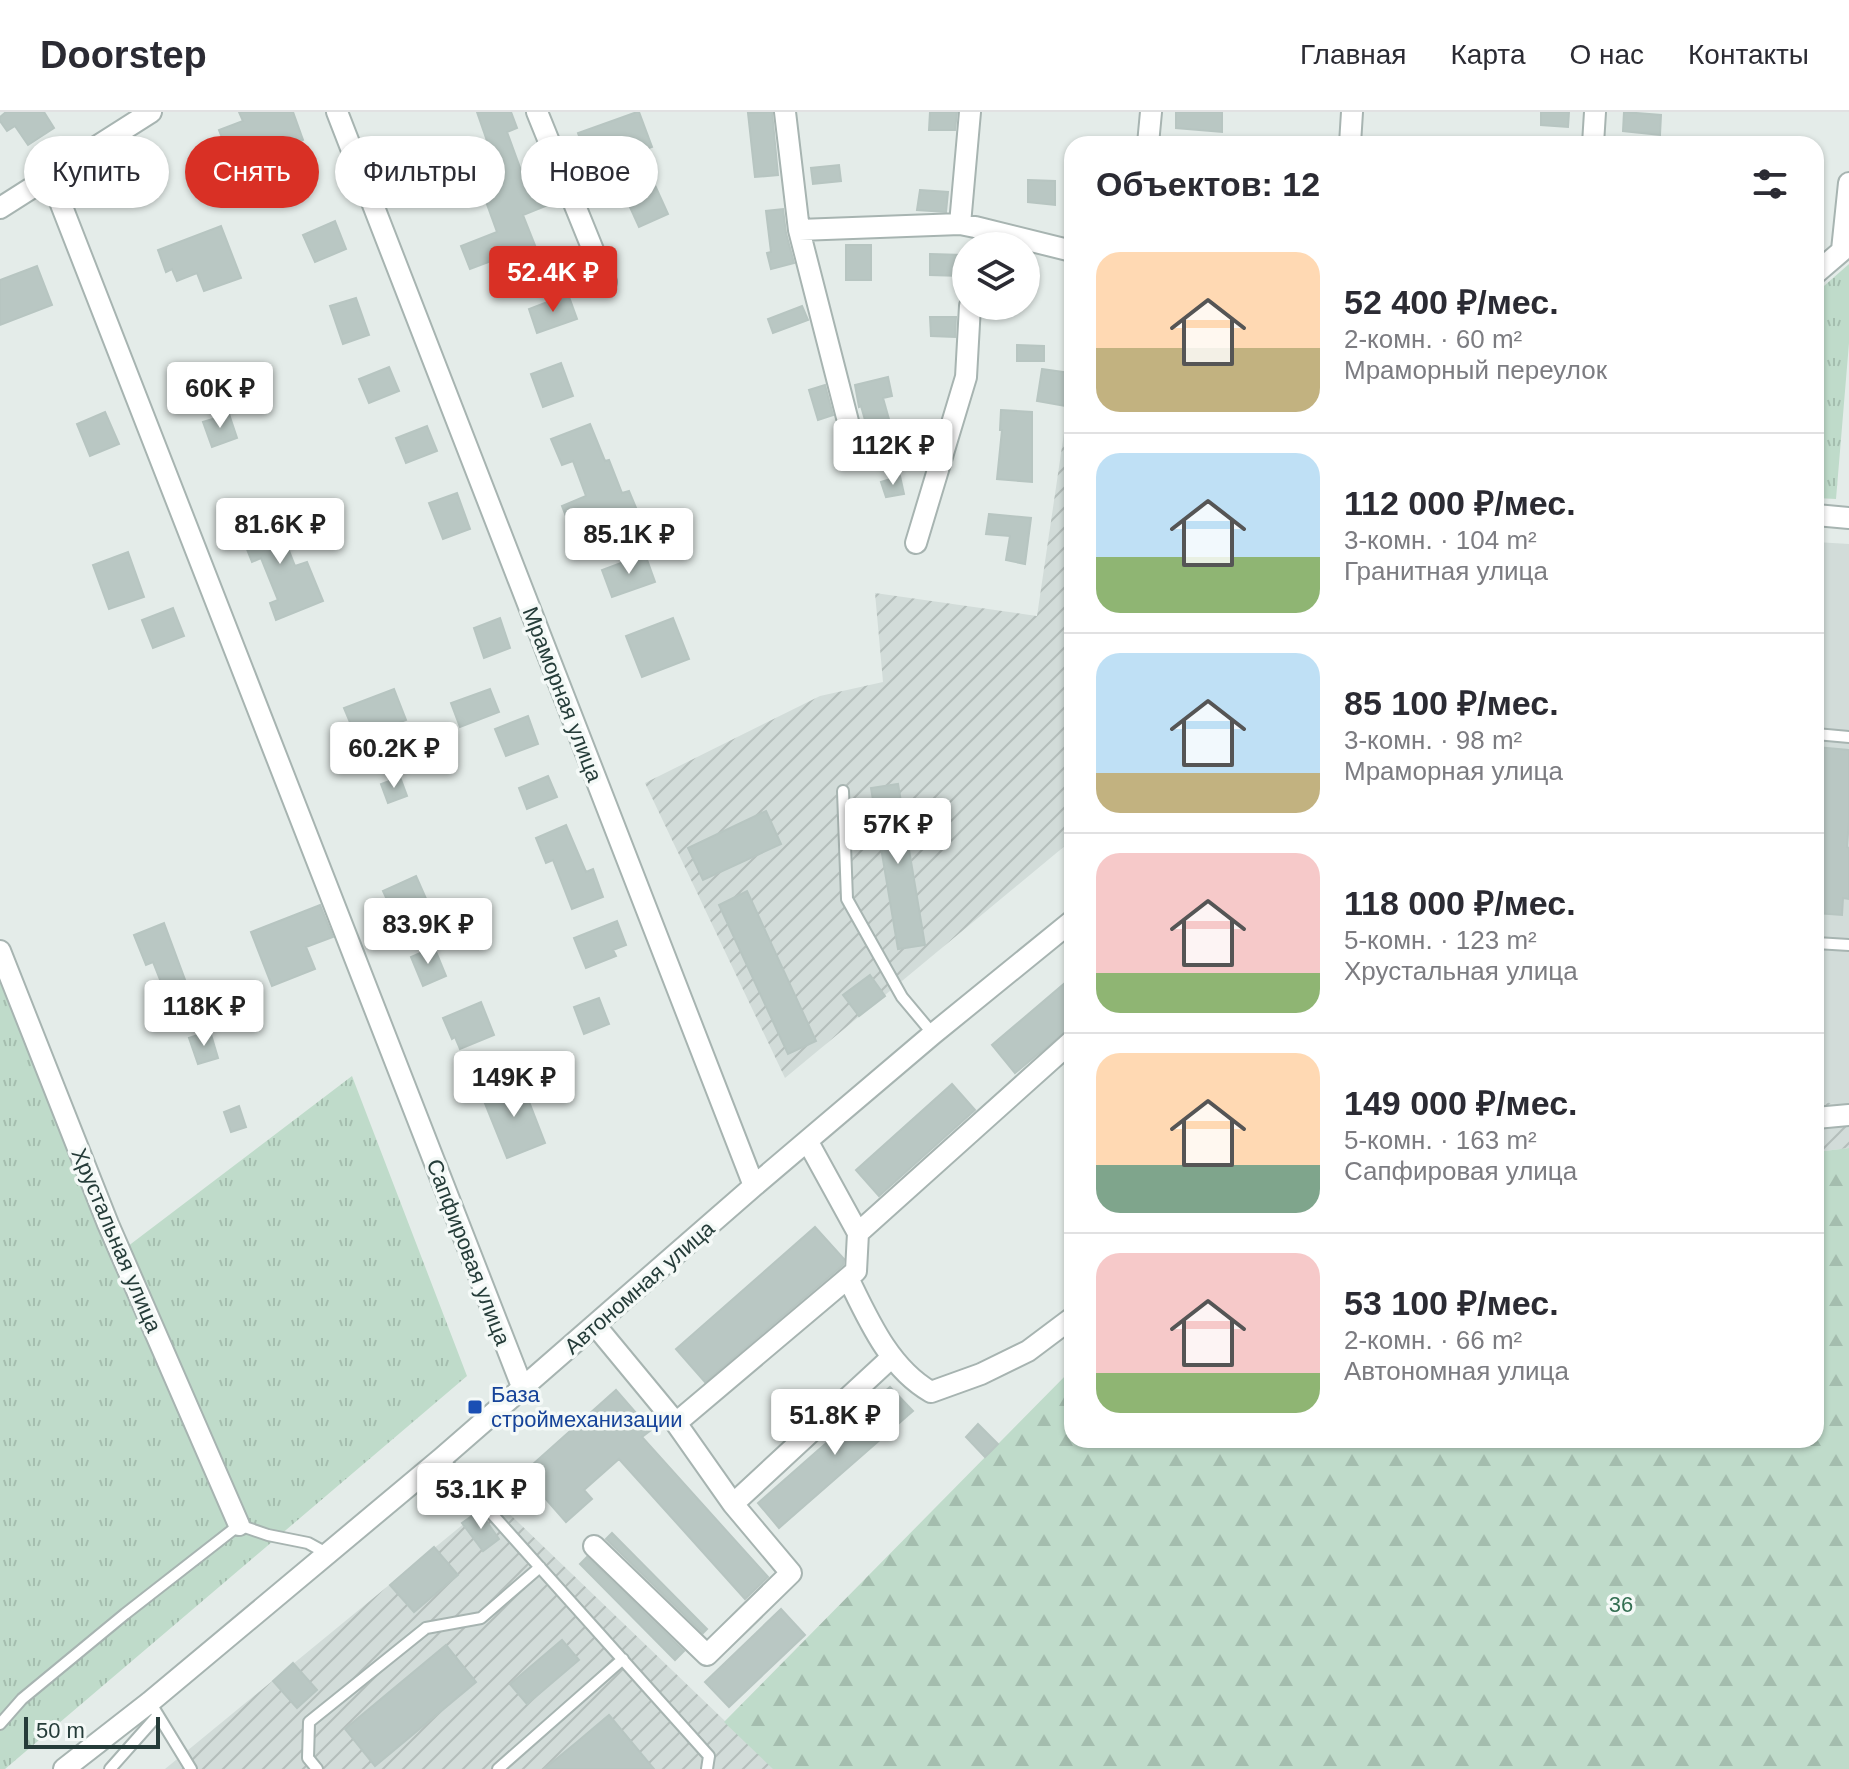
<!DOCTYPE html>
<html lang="ru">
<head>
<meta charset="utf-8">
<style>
	:root { --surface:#fff; --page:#f2f2f3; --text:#2b2b33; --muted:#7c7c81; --line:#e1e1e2; --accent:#d93025 }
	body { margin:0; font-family:Arial,sans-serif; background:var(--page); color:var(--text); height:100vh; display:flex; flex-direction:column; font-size:30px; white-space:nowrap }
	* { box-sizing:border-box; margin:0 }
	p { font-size:26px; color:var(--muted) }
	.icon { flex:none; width:44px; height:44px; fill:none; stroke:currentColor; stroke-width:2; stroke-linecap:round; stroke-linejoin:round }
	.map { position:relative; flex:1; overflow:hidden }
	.side { position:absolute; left:1064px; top:24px; width:760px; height:1312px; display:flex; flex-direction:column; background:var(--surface); border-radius:24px; box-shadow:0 2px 6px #0004 }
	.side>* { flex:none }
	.banner { position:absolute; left:24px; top:24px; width:760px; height:72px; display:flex; gap:16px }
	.tools { position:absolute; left:952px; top:120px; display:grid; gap:16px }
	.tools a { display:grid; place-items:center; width:88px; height:88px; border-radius:50%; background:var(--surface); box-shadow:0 2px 6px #0004; font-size:40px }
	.scale { position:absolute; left:24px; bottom:20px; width:136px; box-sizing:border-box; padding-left:8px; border:4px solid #253c39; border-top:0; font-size:22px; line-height:28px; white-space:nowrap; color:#253c39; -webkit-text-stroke:6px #f4f9f7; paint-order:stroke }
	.price { position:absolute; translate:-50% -68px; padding:0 18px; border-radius:8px; background:#fff; color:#222; font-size:26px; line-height:52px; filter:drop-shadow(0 2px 4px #0008) }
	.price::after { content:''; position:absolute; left:50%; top:48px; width:24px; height:18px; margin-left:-12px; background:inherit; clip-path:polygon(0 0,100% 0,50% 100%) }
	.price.current { background:var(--accent); color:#fff }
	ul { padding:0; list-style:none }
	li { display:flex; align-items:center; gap:24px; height:200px; padding:0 32px }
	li+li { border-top:2px solid var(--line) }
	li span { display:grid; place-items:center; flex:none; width:224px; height:160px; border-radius:24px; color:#555 }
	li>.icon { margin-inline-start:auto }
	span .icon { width:96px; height:96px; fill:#fffc; stroke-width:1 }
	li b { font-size:34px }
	h2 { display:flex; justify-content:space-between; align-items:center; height:96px; padding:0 32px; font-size:34px }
	.chip { padding:0 28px; border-radius:36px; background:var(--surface); box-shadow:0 2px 6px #0004; font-size:28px; line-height:72px }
	.chip.current { background:var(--accent); color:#fff }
	header { display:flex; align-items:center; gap:48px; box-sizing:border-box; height:112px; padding:0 40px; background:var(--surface); border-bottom:2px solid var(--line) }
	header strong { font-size:38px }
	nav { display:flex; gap:44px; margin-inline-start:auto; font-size:28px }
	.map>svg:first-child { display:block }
	.built { fill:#d2dcd9 }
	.industrial { fill:url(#industrial-furrows) }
	.grass { fill:url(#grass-tufts) }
	.forest { fill:url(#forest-firs) }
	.building { fill:#b9c7c3; stroke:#b7c5c1; stroke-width:2 }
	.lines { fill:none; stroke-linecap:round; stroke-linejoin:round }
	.lane-casing { stroke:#a7b4b1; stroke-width:14 }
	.street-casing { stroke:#a7b4b1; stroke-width:24 }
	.lane { stroke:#fff; stroke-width:10 }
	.street { stroke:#fff; stroke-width:20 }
	.transit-dot { fill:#1a4fb4; stroke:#f4f9f7; stroke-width:3 }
	.labels { text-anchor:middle; stroke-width:7; stroke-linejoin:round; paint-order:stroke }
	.street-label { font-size:22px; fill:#253c39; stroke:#f4f9f7 }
	.transit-label { font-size:22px; fill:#164399; stroke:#f4f9f7; text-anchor:start }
	.park-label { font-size:22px; fill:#336f52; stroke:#f4f9f7 }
</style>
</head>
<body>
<header>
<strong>Doorstep</strong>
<nav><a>Главная</a><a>Карта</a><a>О нас</a><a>Контакты</a></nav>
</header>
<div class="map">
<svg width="1849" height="1657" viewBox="0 0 1849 1657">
	<defs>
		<pattern id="industrial-furrows" width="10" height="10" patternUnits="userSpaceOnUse" patternTransform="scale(2)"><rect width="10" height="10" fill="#d2dcd9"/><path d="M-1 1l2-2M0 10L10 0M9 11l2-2" fill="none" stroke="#b4bebb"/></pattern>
		<pattern id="grass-tufts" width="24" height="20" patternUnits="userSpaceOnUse" patternTransform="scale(2)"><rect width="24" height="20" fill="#bfdbca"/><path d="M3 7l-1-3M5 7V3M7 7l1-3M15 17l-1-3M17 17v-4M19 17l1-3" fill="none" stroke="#a4bdae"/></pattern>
		<pattern id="forest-firs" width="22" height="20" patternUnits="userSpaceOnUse" patternTransform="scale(2)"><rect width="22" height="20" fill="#bfdbca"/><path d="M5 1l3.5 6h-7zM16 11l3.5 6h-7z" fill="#a4bdae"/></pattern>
	</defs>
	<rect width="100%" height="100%" fill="#e4ece9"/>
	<path class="built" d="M1816,430l33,2v563l-33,-7z"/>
	<path class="industrial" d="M1072,267v461l-287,238 -140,-295 175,-87 63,-14 -8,-89 162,23z
		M1816,988l33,7v41l-33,4z
		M494,1387l281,270h-610z"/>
	<path class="grass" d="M1849,152v79l-13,156 -20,-1v-205z
		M0,869l111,278 241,-183 115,300 -462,393h-5z"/>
	<path class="forest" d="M1849,1036v621h-1076l-49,-47 348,-353v71h744v-288z"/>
	<path class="building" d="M6,0h38l10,16 -26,17 -13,-19 -8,5 -7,-10v-4z
		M239,0h54l10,28 -26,10 6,14 -3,9 -10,5 -7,-4 -23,9 -21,-53 24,-9z
		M477,0h34l6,16 -10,4 23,63 22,-8 6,14 -35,14 17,43 -44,17 -5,-14 -21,8 -9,-23 36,-14 -22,-61 20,-7z
		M637,0h2l13,35 -61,22 -13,-36z
		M772,0l6,63 -23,2 -7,-64z
		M930,0h27l-2,18h-26z
		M1176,0h46v20l-46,-4z
		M1541,0h28l-1,15 -27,-2z
		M1624,0l37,3 -1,20 -37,-4z
		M839,53l2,16 -28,3 -2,-16z
		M1028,68l27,1v24l-27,-3z
		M653,69l15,33 -29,13 -15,-33z
		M920,78l28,2 -2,20 -29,-2z
		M783,97l3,24 8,30 -23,6 -4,-16 4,-1 -5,-41z
		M335,109l11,28 -31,13 -12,-27z
		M221,114l20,52 -37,13 -7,-18 -20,8 -5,-12 -6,3 -8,-22z
		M846,133h25v35h-25z
		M930,142l33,1 -1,21 -32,-1z
		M37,154l15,39 -52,20v-45z
		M568,182l9,25 -40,14 -8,-24z
		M356,186l13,37 -26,9 -13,-38z
		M802,194l6,14 -35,13 -5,-14z
		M930,205h26l-1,20 -24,-1z
		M1017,233l27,1v15h-27z
		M561,251l12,33 -30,11 -12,-33z
		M389,255l10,24 -30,12 -10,-24z
		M1042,257l29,4 -5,33 -29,-5z
		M888,265l4,19 -9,2 11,39 -23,4 -10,-35 -2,1 -4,-22z
		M825,273l8,30 -15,5 -9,-30z
		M1001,298l31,2v70l-35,-3 5,-49h-2z
		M105,300l14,32 -29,12 -13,-32z
		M229,302l8,24 -25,9 -9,-25z
		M590,312l15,37 4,-1 13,33 7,-2 10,24 -36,14 -3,-8 -28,11 -10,-26 24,-10 -13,-35 -11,4 -11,-26z
		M427,314l10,25 -31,12 -10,-25z
		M900,364l4,18 -18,3 -5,-15z
		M457,381l13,36 -27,10 -14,-36z
		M273,398l22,56 12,-4 16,39 -47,19 -6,-17 8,-3 -17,-42 -9,4 -15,-38z
		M989,402l42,4 -6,46 -19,-4 4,-24 -24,-2z
		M128,440l16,45 -35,12 -16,-44z
		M645,442l10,28 -43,15 -10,-27z
		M173,496l11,28 -31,12 -11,-28z
		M500,506l10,30 -26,10 -10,-30z
		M673,506l16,41 -47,18 -16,-41z
		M394,577l12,31 -49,19 -13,-31z
		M490,577l9,23 -39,15 -9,-24z
		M528,604l10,28 -32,12 -11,-27z
		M1816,635l33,3v71l-2,26 2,1v51l-6,-1 -1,17 -26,-2z
		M548,664l9,21 -30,12 -8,-21z
		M400,665l7,19 -19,7 -7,-19z
		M898,672l27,161 -27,4 -27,-161z
		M766,699l15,33 -78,36 -15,-32z
		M566,713l20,47 7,-3 10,28 -31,12 -19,-49 -7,3 -10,-25z
		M416,764l15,34 -25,11 -4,-9 -8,3 -11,-24z
		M747,779l69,150 -28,13 -69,-149z
		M320,793l13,32 -27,10 9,22 -43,17 -21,-54z
		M617,809l9,24 -13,5 3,6 -30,12 -12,-30z
		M164,811l27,73 -21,9 -17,-43 -7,3 -12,-30z
		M434,835l12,29 -23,10 -12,-29z
		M870,863l15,21 -26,20 -16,-21z
		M1072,865v49l-57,47 -23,-28z
		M599,886l10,26 -25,10 -10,-27z
		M481,890l13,33 -34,14 -5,-12 -3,2 -9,-21z
		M210,919l8,27 -20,6 -9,-26z
		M521,969l24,62 -38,15 -25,-62z
		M952,972l23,26 -96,86 -23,-26z
		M239,994l7,21 -15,5 -7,-20z
		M815,1115l29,32 -1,6 -138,117 -29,-33z
		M890,1275l23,24 -134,117 -21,-25z
		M616,1278l35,40 -9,7 126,140 -23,22 -126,-140 -35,31 8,9 -26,23 -43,-49z
		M978,1312l20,20 -13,13 -19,-20z
		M479,1399l20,28 -16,12 -21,-28z
		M612,1421l95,96 -4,4 -97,-94z
		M434,1435l24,28 -44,37 -24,-27z
		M587,1445l97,94 -9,9 -95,-96z
		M781,1497l24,26 -76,72 -24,-25z
		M562,1528l17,20 -52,44 -17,-20z
		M446,1533l30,37 -101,84 -30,-37z
		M293,1551l24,27 -20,18 -24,-27z
		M609,1603l45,54h-110l33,-27z"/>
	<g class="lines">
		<defs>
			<path id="lane" d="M1816,622l33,3
				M843,679l4,108 55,98 31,37
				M1816,831l33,2
				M442,1346l267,298 -2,13
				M150,1590l41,67
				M0,1612l22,-25 103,-85 114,-89 29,10 40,8 20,11
				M110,1657l48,-54
				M317,1657l-9,-11 1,-36 117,-94 55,-10 59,-51
				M498,1657l125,-110"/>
			<path id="street" d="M337,0l417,1074
				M537,0l69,170
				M785,0l14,118 53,207
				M1148,32l3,-32
				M1350,32l2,-32
				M1593,32l2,-32
				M50,64l473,1213
				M0,96l151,-96
				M960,112l10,-112
				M799,118l161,-6 15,3 97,24
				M1842,138l7,-67
				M1816,161l33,-28
				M1816,403l33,3
				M916,431l50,-166 4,-71
				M0,839l108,273 131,301
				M1816,1006l33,-3
				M858,1121l214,-192
				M848,1166c20,41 41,90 83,114l50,-18 47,-23 44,-33
				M595,1213l81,98 180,-152 2,-38 -50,-91
				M676,1311l57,81 159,-147
				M594,1434l113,109 84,-82 -58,-69
				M64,1657l86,-67 292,-244 312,-272 179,-152 139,-113"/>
		</defs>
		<use href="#lane" class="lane-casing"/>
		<use href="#street" class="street-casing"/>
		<use href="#lane" class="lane"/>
		<use href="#street" class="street"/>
	</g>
	<rect class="transit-dot" x="467" y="1287" width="16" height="16" rx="4"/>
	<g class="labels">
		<g class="street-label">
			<text transform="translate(563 582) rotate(69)" y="8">Мраморная улица</text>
			<text transform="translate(117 1128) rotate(67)" y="8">Хрустальная улица</text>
			<text transform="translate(469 1140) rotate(69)" y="8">Сапфировая улица</text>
			<text transform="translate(639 1175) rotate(-41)" y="8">Автономная улица</text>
		</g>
		<g class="transit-label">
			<text x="491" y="1290">База<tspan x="491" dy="25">строймеханизации</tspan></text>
		</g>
		<g class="park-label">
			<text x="1621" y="1500">36</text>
		</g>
	</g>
</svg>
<div class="tools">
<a><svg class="icon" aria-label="layers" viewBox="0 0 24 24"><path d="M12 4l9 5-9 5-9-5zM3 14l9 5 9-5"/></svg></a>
</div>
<div class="scale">50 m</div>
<b class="price current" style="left:553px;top:202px">52.4K ₽</b>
<b class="price" style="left:220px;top:318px">60K ₽</b>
<b class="price" style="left:893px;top:375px">112K ₽</b>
<b class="price" style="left:280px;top:454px">81.6K ₽</b>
<b class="price" style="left:629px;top:464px">85.1K ₽</b>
<b class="price" style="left:394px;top:678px">60.2K ₽</b>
<b class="price" style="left:898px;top:754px">57K ₽</b>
<b class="price" style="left:428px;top:854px">83.9K ₽</b>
<b class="price" style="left:204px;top:936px">118K ₽</b>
<b class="price" style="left:514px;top:1007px">149K ₽</b>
<b class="price" style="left:835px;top:1345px">51.8K ₽</b>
<b class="price" style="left:481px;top:1419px">53.1K ₽</b>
<div class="banner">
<a class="chip">Купить</a>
<a class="chip current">Снять</a>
<a class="chip">Фильтры</a>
<a class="chip">Новое</a>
</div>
<section class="side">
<h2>Объектов: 12<svg class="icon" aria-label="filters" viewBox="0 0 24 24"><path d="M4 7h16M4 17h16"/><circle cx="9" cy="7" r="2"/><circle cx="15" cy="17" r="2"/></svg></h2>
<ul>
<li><span style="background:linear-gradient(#ffd9b3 60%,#c2b280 0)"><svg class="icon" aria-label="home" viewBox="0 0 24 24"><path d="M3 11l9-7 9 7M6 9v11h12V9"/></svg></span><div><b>52 400 ₽/мес.</b><p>2-комн. · 60 m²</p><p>Мраморный переулок</p></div></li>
<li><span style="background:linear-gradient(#bfe0f5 65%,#8fb573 0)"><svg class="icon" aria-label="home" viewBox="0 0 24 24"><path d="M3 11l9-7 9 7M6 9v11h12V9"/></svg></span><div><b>112 000 ₽/мес.</b><p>3-комн. · 104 m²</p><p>Гранитная улица</p></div></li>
<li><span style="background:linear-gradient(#bfe0f5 75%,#c2b280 0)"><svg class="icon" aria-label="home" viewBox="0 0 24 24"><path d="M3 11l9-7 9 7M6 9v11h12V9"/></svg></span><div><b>85 100 ₽/мес.</b><p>3-комн. · 98 m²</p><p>Мраморная улица</p></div></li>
<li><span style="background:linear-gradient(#f6c9c9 75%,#8fb573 0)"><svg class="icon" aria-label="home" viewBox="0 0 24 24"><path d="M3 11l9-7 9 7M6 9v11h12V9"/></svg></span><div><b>118 000 ₽/мес.</b><p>5-комн. · 123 m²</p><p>Хрустальная улица</p></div></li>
<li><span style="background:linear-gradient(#ffd9b3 70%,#7fa58c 0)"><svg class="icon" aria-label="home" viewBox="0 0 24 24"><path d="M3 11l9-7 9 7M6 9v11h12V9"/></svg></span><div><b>149 000 ₽/мес.</b><p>5-комн. · 163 m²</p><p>Сапфировая улица</p></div></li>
<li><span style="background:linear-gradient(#f6c9c9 75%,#8fb573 0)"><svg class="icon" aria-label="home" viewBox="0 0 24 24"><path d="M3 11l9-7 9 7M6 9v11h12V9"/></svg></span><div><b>53 100 ₽/мес.</b><p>2-комн. · 66 m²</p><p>Автономная улица</p></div></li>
</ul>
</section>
</div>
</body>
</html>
